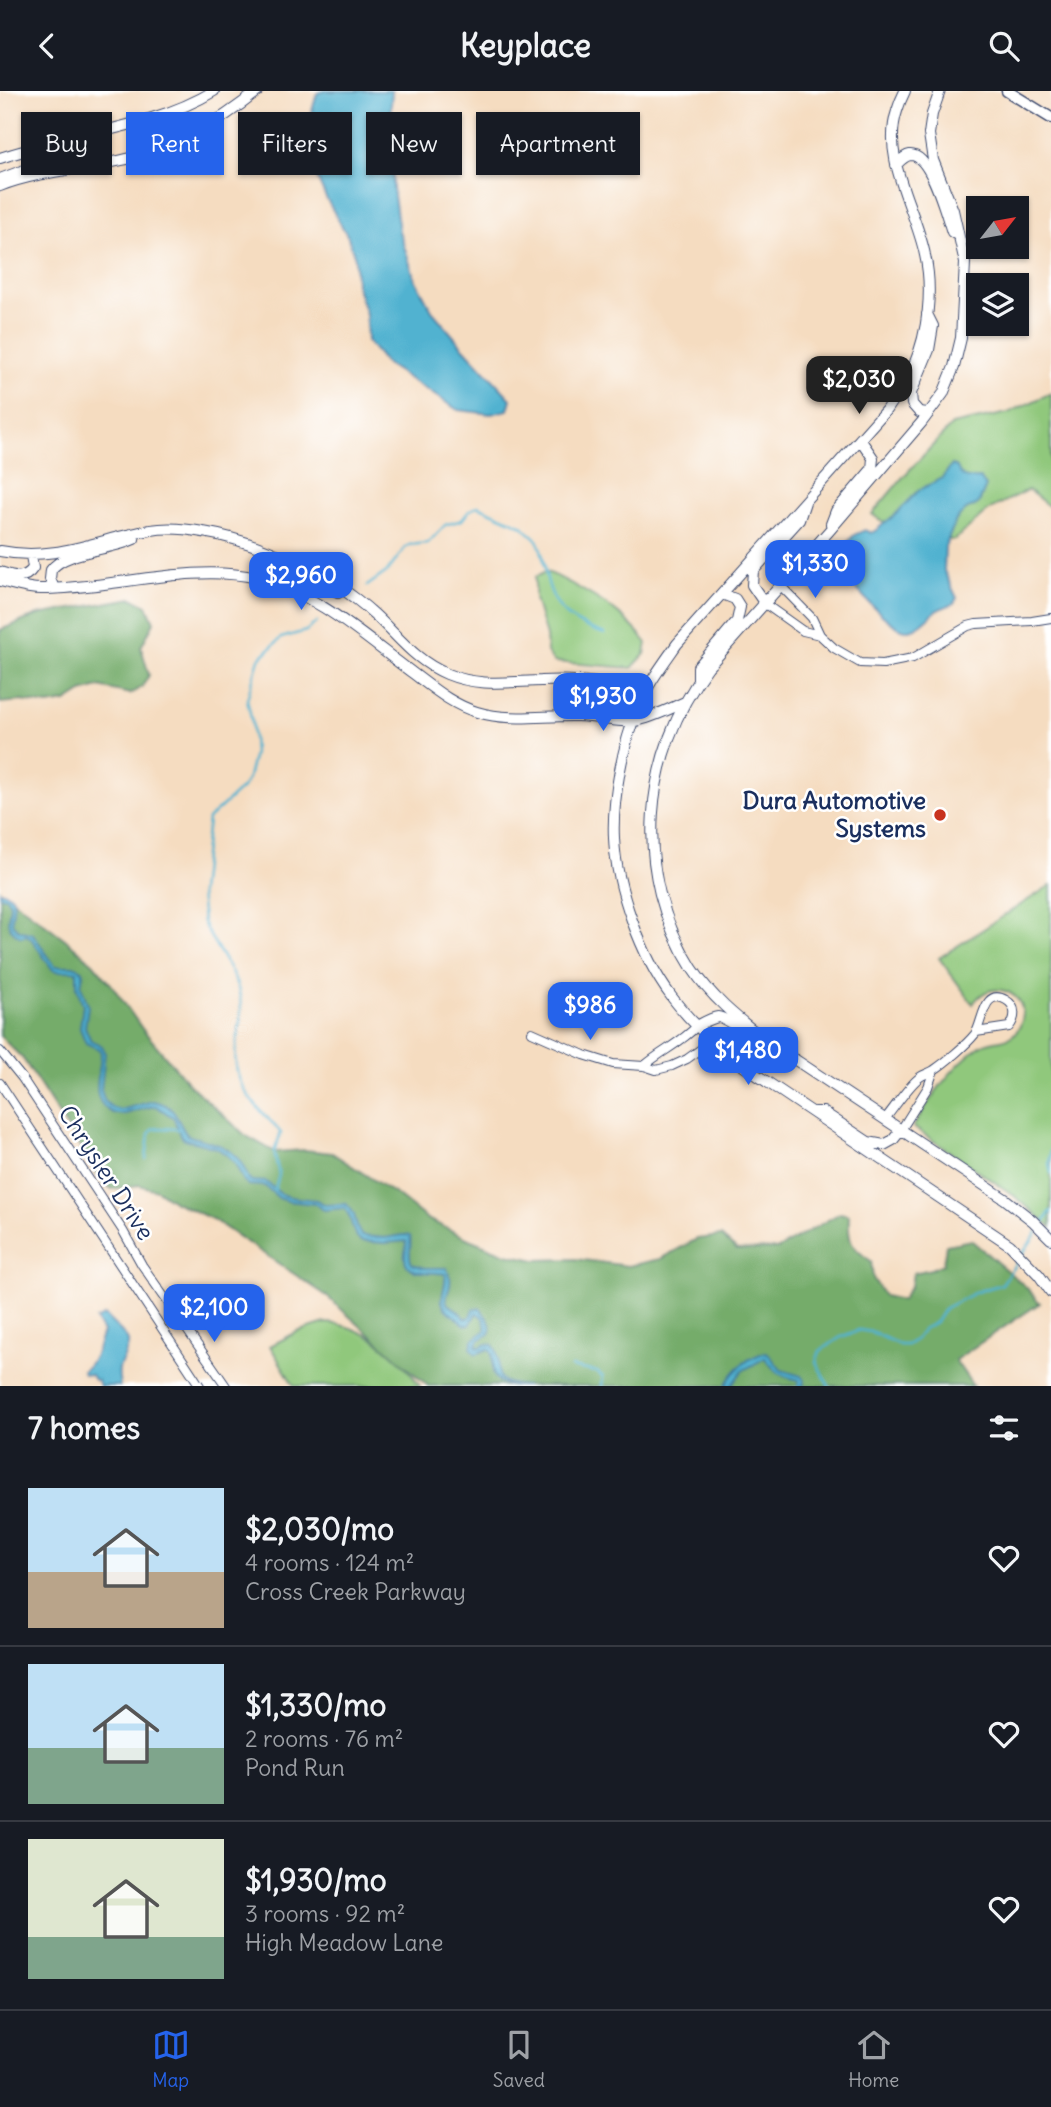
<!DOCTYPE html>
<html lang="en">
<head>
<meta charset="utf-8">
<style>
	:root { --surface:#171b24; --page:#242831; --text:#f1f3f6; --muted:#9ea1a6; --line:#363941; --accent:#2563eb }
	body { margin:0; font-family:Delius,sans-serif; background:var(--page); color:var(--text); height:100vh; display:flex; flex-direction:column; font-size:26px; white-space:nowrap }
	* { box-sizing:border-box; margin:0 }
	p { font-size:23px; color:var(--muted) }
	.icon { flex:none; width:38px; height:38px; fill:none; stroke:currentColor; stroke-width:2; stroke-linecap:round; stroke-linejoin:round }
	.map { position:relative; height:1295px; overflow:hidden }
	.sheet { display:flex; flex-direction:column; background:var(--surface); flex:1 }
	.sheet>* { flex:none }
	.top-card { position:absolute; left:21px; top:21px; width:700px; height:63px; display:flex; gap:14px }
	.needle { width:46px; rotate:59deg }
	.controls { position:absolute; left:966px; top:105px; display:grid; gap:14px }
	.controls a { display:grid; place-items:center; width:63px; height:63px; border-radius:0px; background:var(--surface); box-shadow:0 2px 5px #0004; font-size:35px }
	.price { position:absolute; translate:-50% -60px; padding:0 16px; border-radius:14px; background:var(--accent); color:#fff; font-size:23px; line-height:46px; filter:drop-shadow(0 2px 4px #0008) }
	.price::after { content:''; position:absolute; left:50%; top:42px; width:21px; height:16px; margin-left:-10px; background:inherit; clip-path:polygon(0 0,100% 0,50% 100%) }
	.price.selected { background:#222; color:#fff }
	ul { padding:0; list-style:none }
	li { display:flex; align-items:center; gap:21px; height:175px; padding:0 28px }
	li+li { border-top:2px solid var(--line) }
	li span { display:grid; place-items:center; flex:none; width:196px; height:140px; border-radius:0px; color:#555 }
	li>.icon { margin-inline-start:auto }
	span .icon { width:84px; height:84px; fill:#fffc; stroke-width:1 }
	li b { font-size:30px }
	h2 { display:flex; justify-content:space-between; align-items:center; height:84px; padding:0 28px; font-size:30px }
	.tag { padding:0 24px; border-radius:0px; background:var(--surface); box-shadow:0 2px 5px #0004; font-size:24px; line-height:63px }
	.tag.selected { background:var(--accent); color:#fff }
	header { display:flex; justify-content:space-between; align-items:center; height:91px; padding:0 28px; background:var(--surface); font-size:32px; font-weight:700 }
	.tabs { display:flex; justify-content:space-around; align-items:center; height:98px; border-top:2px solid var(--line); background:var(--surface); font-size:19px; color:var(--muted) }
	.tabs a { display:grid; justify-items:center; gap:4px }
	.tabs .selected { color:var(--accent) }
	.map>svg:first-child { display:block }
	.green { fill:#90c87b; stroke:#567c6c; stroke-width:2 }
	.forest { fill:#74ac6b; stroke:#486e64; stroke-width:2 }
	.water { fill:#51b2d0; stroke:#367097; stroke-width:2 }
	.lines { fill:none; stroke-linecap:round; stroke-linejoin:round }
	.stream { stroke:#51b2d0; stroke-width:2.5 }
	.minor-casing { stroke:#3c496d; stroke-width:10 }
	.tertiary-casing { stroke:#3c496d; stroke-width:12 }
	.secondary-casing { stroke:#3c496d; stroke-width:13 }
	.minor { stroke:#fff; stroke-width:8 }
	.tertiary { stroke:#fff; stroke-width:10 }
	.secondary { stroke:#fff; stroke-width:10 }
	.poi-dot { fill:#c8321e; stroke:#fff; stroke-width:2.5 }
	.labels { text-anchor:middle; stroke-width:5; stroke-linejoin:round; paint-order:stroke }
	.poi-label { font-size:24px; font-weight:bold; fill:#1b2f5e; stroke:#fff; text-anchor:end }
	.street-label { font-size:24px; fill:#1b2f5e; stroke:#fff }
</style>
</head>
<body>
<header><svg class="icon" aria-label="back" viewBox="0 0 24 24"><path d="M15 5l-7 7 7 7"/></svg>Keyplace<svg class="icon" aria-label="search" viewBox="0 0 24 24"><circle cx="10" cy="10" r="6"/><path d="M15 15l6 6"/></svg></header>
<div class="map">
<svg width="1051" height="1295" viewBox="0 0 1051 1295">
	<rect width="100%" height="100%" fill="#fff"/>
	<filter id="ink" filterUnits="userSpaceOnUse"><feTurbulence type="fractalNoise" baseFrequency=".0143" numOctaves="2"/><feDisplacementMap in="SourceGraphic" scale="14" xChannelSelector="R" yChannelSelector="G"/><feConvolveMatrix kernelMatrix="1 2 1 2 8 2 1 2 1" color-interpolation-filters="sRGB"/></filter>
	<filter id="wash" filterUnits="userSpaceOnUse"><feTurbulence type="fractalNoise" baseFrequency=".00686" numOctaves="4" result="noise"/><feDisplacementMap in="SourceGraphic" scale="28" xChannelSelector="R" yChannelSelector="G"/><feGaussianBlur stdDeviation="1.57" result="paint"/><feColorMatrix in="noise" values="0 0 0 0 0 0 0 0 0 0 0 0 0 0 0 0 0 1.4 0 .05"/><feComposite in="paint" operator="in"/></filter>
	<g filter="url(#wash)">
		<rect width="100%" height="100%" fill="#f5dcc0"/>
		<path class="green" d="M1051,302v115l-23,-18 -38,19 -36,31h-48l-34,-26 31,-37 49,-52 56,-12z
			M546,481c9,2 17,8 26,12 32,18 52,30 75,59l-2,11 -13,14 -78,-6 -7,-10 -1,-16 -11,-37v-22z
			M1051,794v342l-39,-33 -99,-67c18,-30 37,-59 66,-80 13,-10 32,-2 41,-21 14,-30 -28,-52 -47,-22l-34,-46z
			M325,1232c39,1 74,32 95,63h-126l-24,-40 27,-14z"/>
		<path class="forest" d="M132,507l15,7 7,17 -13,25 8,28 -7,12 -12,7 -31,-7 -17,5 -16,10 -18,3 -26,-4 -22,2v-73l38,-15z
			M0,799l65,49 28,24 18,21 32,46 47,55 55,50 30,17 30,-2 27,3 66,43 29,23 42,20 37,15 30,6 40,-1 52,7 32,-7 37,-20 24,-3 16,14 41,-1 62,-36 9,2c-1,26 0,31 22,46l2,17 11,18 18,4 9,-14 2,-13 18,-4 12,-5 3,-19 25,-5 55,47 14,16 -85,57 18,26h-545l-104,-92 -112,-75 -37,-17 -18,-12 -18,-5 -27,4 -9,-6 -80,-124 -23,-23z"/>
		<path class="water" d="M325,0h67l-3,42 4,21v35l6,42 16,48 17,32 29,34 50,54 -3,11 -17,4 -33,-4 -72,-46 -19,-23 -1,-27 -10,-30 -1,-26 -7,-21 -22,-39 -12,-27 -6,-25 4,-35 5,-18z
			M952,374l5,2c5,14 11,11 23,11l6,8 -7,17 -4,3 -9,4 -10,10 -11,27 -1,24 13,27 -3,5c-6,4 -14,4 -19,9 -8,7 -16,17 -27,18 -18,2 -63,-55 -75,-69l1,-3 20,-23 11,-5 6,3 4,-2 22,-18 22,-23 23,-12z
			M0,800c28,6 2,27 17,38 5,4 10,2 16,5l22,32h18l8,3 2,4 -2,13 7,19 -3,22 5,12 12,7 3,6 -4,38 4,12 8,6 8,2 32,-9c25,5 22,18 34,34 18,7 38,7 52,25 5,6 7,14 11,21l16,1 15,12 8,3 27,3 10,5 20,-1c14,12 6,22 16,32l23,2 19,-3 6,1c2,10 -3,20 2,28l13,4h21c11,17 -3,26 1,35 2,4 8,5 10,7 3,3 6,6 8,9l5,-2 3,-8 7,-1 9,13 2,7 -2,6 -10,6 -3,6 2,2 9,-4 6,1c16,22 -12,39 34,41 -16,0 -34,0 -34,-17 0,-7 0,-11 -1,-17l-4,-3 -12,5 -5,-7 2,-7 12,-9c2,-7 -2,-16 -9,-18l-6,12 -7,-1c-6,-7 -13,-10 -18,-16 -8,-9 3,-23 0,-34 -12,-3 -39,3 -40,-16 -1,-6 2,-11 1,-17l-21,2 -24,-2c-14,-13 -5,-20 -17,-33l-20,2 -9,-6 -27,-3 -9,-3 -14,-12 -17,-1 -4,-4 -9,-18 -7,-7 -11,-8 -33,-9 -4,-4 -6,-17 -18,-12c-11,1 -21,6 -32,8 -6,1 -11,0 -16,-4 -19,-14 -7,-37 -7,-57l-2,-4 -13,-6 -6,-15 3,-23 -6,-18v-15c-8,-3 -16,1 -24,-2l-23,-33 -4,-2 -5,2c-18,-11 -12,-16 -11,-33l-4,-7 -6,-1z
			M105,1224c6,9 19,16 23,26 2,9 -7,19 -9,28 -1,6 0,11 1,17h-20l-3,-6h-3l-3,-5 -7,-1 -2,-3c13,-9 15,-23 21,-39l-7,-12z
			M767,1261l14,18 20,6 3,4 -1,6h-5l1,-6c-20,-4 -22,-7 -34,-22l-23,13 -11,15h-6c9,-17 23,-29 42,-34z"/>
		<g class="lines">
			<path class="stream" d="M813,491l6,1 18,-12h5
				M367,495l21,-15 17,-23 4,-3 19,-2 17,-18 17,-5 7,-9 9,-5 45,20c4,7 12,9 15,16 5,9 6,22 8,32 7,37 25,49 59,60
				M1051,1058l-2,14 2,10
				M146,1068l3,-25 4,-5 6,-1 19,1
				M275,1098l4,-14 -5,-23 7,-19c-27,-32 -52,-46 -44,-93 3,-14 6,-34 2,-48 -4,-18 -23,-45 -33,-63l-3,-7 -3,-29 8,-74 35,-32 5,-9 6,-25 -2,-31 -5,-23 12,-40 22,-21 25,-7 11,-9
				M1041,1135l10,-15
				M571,1276l26,5 6,5 -1,9
				M829,1295l-13,-24 4,-11 21,-14 18,-7 12,2 29,13h7l9,-6 7,-10 13,-7 9,-14 31,-16 26,-8 35,-52"/>
		</g>
	</g>
	<g filter="url(#ink)">
		<g class="lines">
			<defs>
				<path id="minor" d="M780,494l32,33 8,17 14,13 26,15 23,1 30,-6 55,-32 8,-2 56,-3 19,-3
					M765,513l38,27 17,4
					M532,941l52,23 29,9 31,2 12,4 16,-4 15,-7 25,-18
					M0,960l22,27 101,153 19,34 84,121
					M644,975c17,-15 37,-23 53,-40
					M0,992l200,303
					M885,1028c10,-12 23,-33 35,-42 4,-3 10,-4 14,-7 12,-8 32,-25 41,-36 8,-11 8,-47 31,-34 11,6 10,19 3,27l-33,5
					M901,1039l27,-43 6,-17"/>
				<path id="tertiary" d="M905,0c-3,6 -6,13 -8,20 -16,48 19,98 28,144 8,35 3,77 -11,110 -7,16 -19,31 -28,45l-209,234c-14,20 -30,41 -39,64 -15,35 -26,92 -24,130 2,49 27,118 57,158 17,23 38,42 59,61l280,188 29,30 12,17
					M940,0l-8,23 -3,20 4,26 20,50 12,53 -4,75 -7,29 -11,27 -21,28 -93,109 -121,136c-66,88 -76,207 -16,301 19,29 45,50 72,71l241,160 28,22 18,18
					M142,64c-13,-23 -2,-27 20,-34
					M0,67c68,-23 154,-30 214,-67
					M896,74c4,-4 8,-9 14,-10 21,-1 36,60 42,77l5,3
					M0,88l32,-12 2,-7 -4,-12
					M0,95c41,-16 88,-17 131,-28 49,-11 88,-36 127,-67
					M927,223l6,12 -4,24 -18,43 1,11 7,8 10,1
					M831,433l5,-13 36,-42 1,-11 -13,-19
					M0,460c56,11 98,-12 151,-21 16,-3 36,-1 52,2 56,9 130,44 171,82 24,22 41,47 73,60 31,13 61,8 94,7 35,-2 71,2 105,12
					M0,481c12,4 25,9 33,-4l-2,-13
					M0,490c13,3 27,8 41,8 70,0 150,-26 216,-11 61,15 108,60 157,96 20,15 39,31 63,38 34,10 66,3 100,4 18,0 42,7 58,5 17,-3 34,-12 50,-19
					M265,490v-13l6,-6 7,1 60,29
					M54,497l-4,-9 1,-9c13,-19 60,-20 83,-31
					M765,513l-13,-19 1,-14 46,-51 6,-18
					M698,588v-12l39,-46 3,-14 -5,-8 -13,-5
					M697,935c6,-3 14,-8 21,-9 9,0 44,30 57,36
					M812,1021h11l45,30 16,3 9,-5 8,-10"/>
				<path id="secondary" d="M1007,0l44,27"/>
			</defs>
			<use href="#minor" class="minor-casing"/>
			<use href="#tertiary" class="tertiary-casing"/>
			<use href="#secondary" class="secondary-casing"/>
			<use href="#minor" class="minor"/>
			<use href="#tertiary" class="tertiary"/>
			<use href="#secondary" class="secondary"/>
		</g>
	</g>
	<circle class="poi-dot" cx="940" cy="724" r="7"/>
	<g class="labels">
		<g class="poi-label">
			<text x="926" y="718">Dura Automotive<tspan x="926" dy="28">Systems</tspan></text>
		</g>
		<g class="street-label">
			<text transform="translate(106 1082) rotate(57)" y="8">Chrysler Drive</text>
		</g>
	</g>
</svg>
<div class="controls">
<a><svg class="needle" viewBox="-14 -14 28 28"><path d="M0-13l5 13h-10z" fill="#e53935"/><path d="M0 13l5-13h-10z" fill="#9ea1a6"/></svg></a>
<a><svg class="icon" aria-label="layers" viewBox="0 0 24 24"><path d="M12 4l9 5-9 5-9-5zM3 14l9 5 9-5"/></svg></a>
</div>
<b class="price selected" style="left:859px;top:325px">$2,030</b>
<b class="price" style="left:815px;top:509px">$1,330</b>
<b class="price" style="left:301px;top:521px">$2,960</b>
<b class="price" style="left:603px;top:642px">$1,930</b>
<b class="price" style="left:590px;top:951px">$986</b>
<b class="price" style="left:748px;top:996px">$1,480</b>
<b class="price" style="left:214px;top:1253px">$2,100</b>
<div class="top-card">
<a class="tag">Buy</a>
<a class="tag selected">Rent</a>
<a class="tag">Filters</a>
<a class="tag">New</a>
<a class="tag">Apartment</a>
</div>
</div>
<section class="sheet">
<h2>7 homes<svg class="icon" aria-label="filters" viewBox="0 0 24 24"><path d="M4 7h16M4 17h16"/><circle cx="9" cy="7" r="2"/><circle cx="15" cy="17" r="2"/></svg></h2>
<ul>
<li><span style="background:linear-gradient(#bfe0f5 60%,#b9a48a 0)"><svg class="icon" aria-label="home" viewBox="0 0 24 24"><path d="M3 11l9-7 9 7M6 9v11h12V9"/></svg></span><div><b>$2,030/mo</b><p>4 rooms · 124 m²</p><p>Cross Creek Parkway</p></div><svg class="icon" aria-label="heart" viewBox="0 0 24 24"><path d="M12 20l-8-8c-3-5 5-10 8-4 3-6 11-1 8 4z"/></svg></li>
<li><span style="background:linear-gradient(#bfe0f5 60%,#7fa58c 0)"><svg class="icon" aria-label="home" viewBox="0 0 24 24"><path d="M3 11l9-7 9 7M6 9v11h12V9"/></svg></span><div><b>$1,330/mo</b><p>2 rooms · 76 m²</p><p>Pond Run</p></div><svg class="icon" aria-label="heart" viewBox="0 0 24 24"><path d="M12 20l-8-8c-3-5 5-10 8-4 3-6 11-1 8 4z"/></svg></li>
<li><span style="background:linear-gradient(#dfe7d0 70%,#7fa58c 0)"><svg class="icon" aria-label="home" viewBox="0 0 24 24"><path d="M3 11l9-7 9 7M6 9v11h12V9"/></svg></span><div><b>$1,930/mo</b><p>3 rooms · 92 m²</p><p>High Meadow Lane</p></div><svg class="icon" aria-label="heart" viewBox="0 0 24 24"><path d="M12 20l-8-8c-3-5 5-10 8-4 3-6 11-1 8 4z"/></svg></li>
</ul>
</section>
<nav class="tabs">
<a class="selected"><svg class="icon" aria-label="map" viewBox="0 0 24 24"><path d="M3 6l6-2 6 2 6-2v14l-6 2-6-2-6 2zM9 4v14M15 6v14"/></svg>Map</a>
<a><svg class="icon" aria-label="saved" viewBox="0 0 24 24"><path d="M7 4h10v16l-5-4-5 4z"/></svg>Saved</a>
<a><svg class="icon" aria-label="home" viewBox="0 0 24 24"><path d="M3 11l9-7 9 7M6 9v11h12V9"/></svg>Home</a>
</nav>
</body>
</html>
